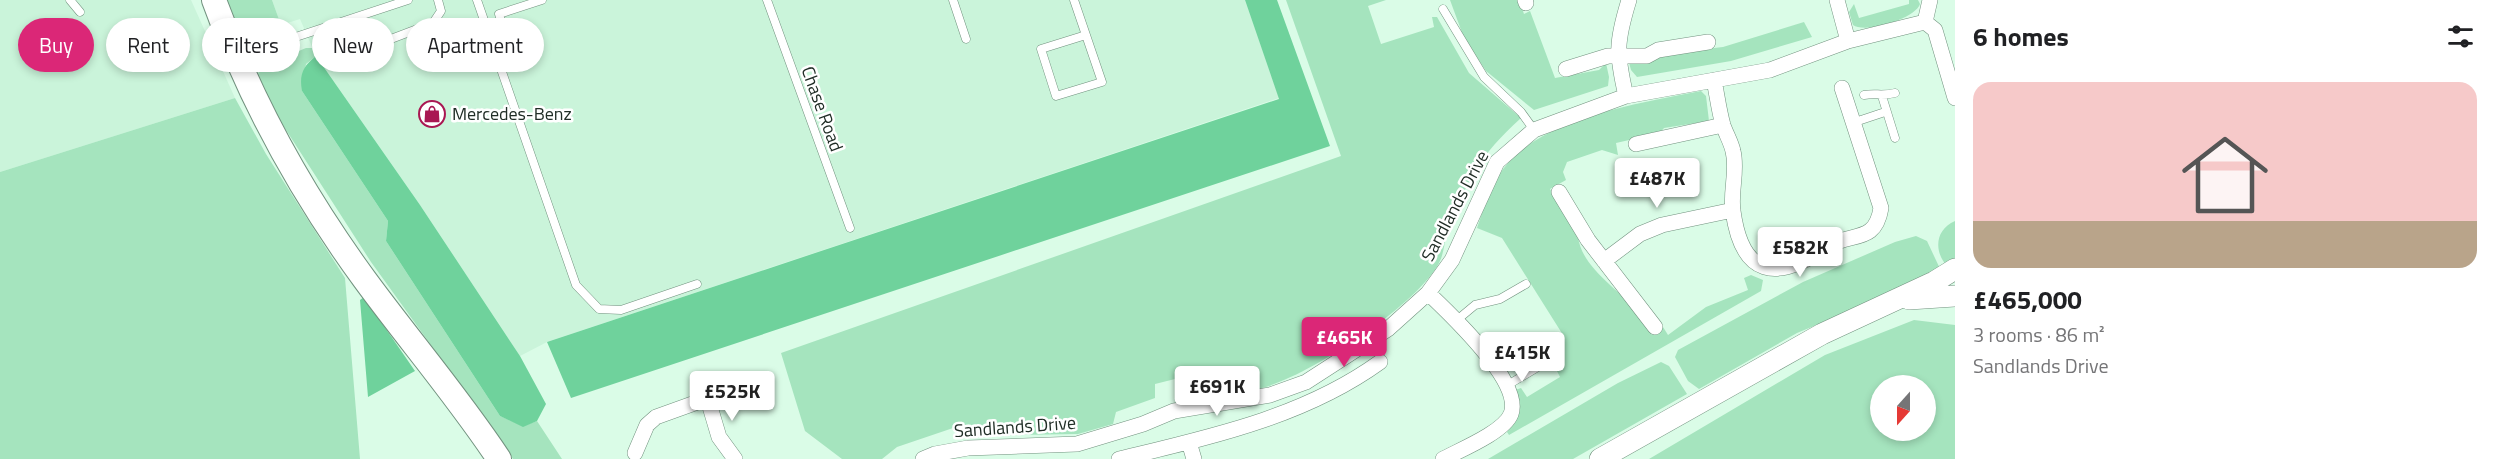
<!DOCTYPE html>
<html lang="en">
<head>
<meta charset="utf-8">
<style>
	:root { --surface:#fff; --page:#f6f6f6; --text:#202124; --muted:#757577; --line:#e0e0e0; --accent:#db2777 }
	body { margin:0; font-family:"Titillium Web",sans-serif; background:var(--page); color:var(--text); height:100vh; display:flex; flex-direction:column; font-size:22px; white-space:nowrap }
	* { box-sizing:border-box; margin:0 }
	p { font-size:20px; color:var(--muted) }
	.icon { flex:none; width:33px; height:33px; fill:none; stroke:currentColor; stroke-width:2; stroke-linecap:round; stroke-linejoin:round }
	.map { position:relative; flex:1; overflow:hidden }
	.drawer { display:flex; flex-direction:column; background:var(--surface); width:540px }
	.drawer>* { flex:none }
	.hud { position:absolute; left:18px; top:18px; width:570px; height:54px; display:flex; gap:12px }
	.needle { width:39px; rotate:201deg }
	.buttons { position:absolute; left:1870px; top:375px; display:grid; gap:12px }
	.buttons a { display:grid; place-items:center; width:66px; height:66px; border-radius:50%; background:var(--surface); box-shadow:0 3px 9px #0003; font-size:30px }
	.price { position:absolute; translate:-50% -51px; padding:0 14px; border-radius:6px; background:#fff; color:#222; font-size:20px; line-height:39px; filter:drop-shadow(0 2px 3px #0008) }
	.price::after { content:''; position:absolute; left:50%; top:36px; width:18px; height:14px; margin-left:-9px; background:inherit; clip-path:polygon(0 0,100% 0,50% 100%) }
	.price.on { background:var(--accent); color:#fff }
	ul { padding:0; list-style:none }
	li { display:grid; align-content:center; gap:12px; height:318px; padding:0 18px }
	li+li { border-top:2px solid var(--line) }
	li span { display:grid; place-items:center; height:186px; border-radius:18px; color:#555 }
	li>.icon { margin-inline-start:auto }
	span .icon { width:108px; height:108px; fill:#fffc; stroke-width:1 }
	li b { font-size:26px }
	h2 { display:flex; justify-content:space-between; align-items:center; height:72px; padding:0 18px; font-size:26px }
	.pill { padding:0 21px; border-radius:27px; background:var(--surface); box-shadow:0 3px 9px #0003; font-size:21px; line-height:54px }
	.pill.on { background:var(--accent); color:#fff }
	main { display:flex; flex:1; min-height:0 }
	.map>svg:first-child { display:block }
	.built { fill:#caf4da }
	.green { fill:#a5e4be; fill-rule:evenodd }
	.forest { fill:#6fd29c }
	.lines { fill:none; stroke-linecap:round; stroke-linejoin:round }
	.service-casing { stroke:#72927f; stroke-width:9 }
	.minor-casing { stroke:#72927f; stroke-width:16 }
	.secondary-casing { stroke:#72927f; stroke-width:22 }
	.primary-casing { stroke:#72927f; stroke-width:26 }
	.service { stroke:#fff; stroke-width:8 }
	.minor { stroke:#fff; stroke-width:15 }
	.secondary { stroke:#fff; stroke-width:21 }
	.primary { stroke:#fff; stroke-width:24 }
	.labels { text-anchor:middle; stroke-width:5; stroke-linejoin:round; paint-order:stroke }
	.street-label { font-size:18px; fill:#202d26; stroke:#fff }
	.poi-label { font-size:18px; fill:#202d26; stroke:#fff; text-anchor:start }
</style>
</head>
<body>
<main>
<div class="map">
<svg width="1955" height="459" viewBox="0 0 1955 459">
	<rect width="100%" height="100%" fill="#dafce7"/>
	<path class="built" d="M0,0h191l44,98 -235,74z
		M272,0h973l34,98 -732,244 -27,14 -100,-151 -104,-149 -16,-37 -19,6z"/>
	<path class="green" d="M224,0h48l9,25c-34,14 -42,10 -57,-25z
		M1286,0h100l-18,6 13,38 53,-17 -2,-10h5l32,56 52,45c-42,38 -54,62 -73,114 -4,10 -4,22 -9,31 -23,43 -130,113 -177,125 -23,7 -19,-3 -34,-4 -15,-1 -32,4 -46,6l-7,-11 -20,5v14l-39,14 -3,12 -35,10 -111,2 -11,-9 -59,20 -15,12h-40l-37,-28 -24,-78 560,-197z
		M1450,0h69l5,14 6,-3 25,67 44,-8 7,-7 3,14 -1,9 -74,24 -48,-39 -22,-33z
		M1909,0h9l2,4c-5,15 -55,30 -67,21l-4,-13 5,-8 5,14 50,-14z
		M1804,22l8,15 -81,24 -94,16 -6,-7 -3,-11 7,4h15l11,-9 62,-7z
		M306,48h6l4,8 -10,8 -4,27 86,130 -2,20 114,175 23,10 14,-5 25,38h-49l-142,-197 -103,-160c-6,-12 -16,-23 -6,-36z
		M1701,91l5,5 3,25 -45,7 -4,5 -44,10 2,12 -16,-5 -35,12 -4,10 3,8 -16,9 28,48c4,31 40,51 58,74 6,7 10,16 16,24l11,-8 5,8 38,-28 42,-17 -4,-12 7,-3 12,5 -2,11 -252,144 -2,-3c13,-15 13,-24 8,-42l6,-2 6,9 33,-20 -5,-10 8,-6 -6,-10 4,-2 2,-14 -61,-97 -25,-10c8,-23 15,-48 32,-66 42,-46 132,-59 192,-71z
		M235,98l31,56 79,124 15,181h-360v-287z
		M1955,221v40l-7,6c-14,-14 -14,-37 7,-46z
		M1916,236l11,5 15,32 -145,60 -98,56 -11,-8 -13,-24 3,-7 125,-68 92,-40z
		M1914,320l41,5v134h-306l176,-104zM1881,386h45v44h-45z
		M1661,362l8,4 18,28 -114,65h-85l130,-76z"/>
	<path class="forest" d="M1245,0h32l53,146 -759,252 -24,-56 732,-243z
		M316,56l104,149 100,151 26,48 -9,17 -14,6 -23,-11 -114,-175 2,-20 -86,-130c-3,-16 1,-25 14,-35z
		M364,297l51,74 -47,26 -8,-97z"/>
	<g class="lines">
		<defs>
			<path id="service" d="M70,0l10,12
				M477,0l99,285 23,24 22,1 76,-26
				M767,0l83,228
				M953,0l13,39
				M1074,0l28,82 -46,14 -15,-47 45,-14
				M1443,9l41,68 37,35 13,18
				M489,33l14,-5 -4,-14 43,-14
				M238,56l170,-56
				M354,66l3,-12 5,-4 71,-27 8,-12 -3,-11
				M1864,95c11,-2 19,1 31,-2
				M1882,96l13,42
				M1855,122l30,-10
				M1457,320l18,-15 25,-6 26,-15
				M1506,386l47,-28"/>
			<path id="minor" d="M1525,0l1,3
				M1837,0l11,41
				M1925,22l5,-22
				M1566,69l42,-13h39l11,-6 50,-8
				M1714,80c3,15 5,31 9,45 3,9 8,17 10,26 5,20 -3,40 0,60 9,66 43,71 94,36 24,-16 48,-2 54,-39l-39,-120
				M1626,96c-10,-43 -10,-54 3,-96
				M1636,144l87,-19
				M1559,192l29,48 67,87
				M1604,261l36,-27 22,-9 71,-15
				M1428,293c21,20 95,89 83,121 -7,18 -51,36 -68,45
				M708,400l11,37 16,22
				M1189,442l5,17
				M635,453l12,-28 9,-8 100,-36
				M923,459l12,-5 33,-6 109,-4 66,-20 31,-13 96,-16 36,-13 82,-53 40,-36 24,-33 45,-98 37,-32 92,-34 144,-26 78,-29 77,-19 10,8 20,68
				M1119,459c91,-22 185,-42 261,-97"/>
			<path id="secondary" d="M1909,299l46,-3
				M1600,459l222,-125 112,-52 21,-13"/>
			<path id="primary" d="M214,0c36,100 88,194 151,280 44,60 93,117 134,179"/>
		</defs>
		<use href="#service" class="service-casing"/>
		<use href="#minor" class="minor-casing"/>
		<use href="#secondary" class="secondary-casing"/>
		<use href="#primary" class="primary-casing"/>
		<use href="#service" class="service"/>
		<use href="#minor" class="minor"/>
		<use href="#secondary" class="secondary"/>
		<use href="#primary" class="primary"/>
	</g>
	<defs>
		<symbol id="shop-ring" viewBox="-11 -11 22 22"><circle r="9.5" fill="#fff" stroke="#a91752" stroke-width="1.5"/><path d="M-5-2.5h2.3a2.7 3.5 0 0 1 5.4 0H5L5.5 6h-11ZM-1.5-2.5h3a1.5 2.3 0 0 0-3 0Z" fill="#a91752"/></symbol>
	</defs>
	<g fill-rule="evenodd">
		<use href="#shop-ring" x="417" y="99" width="30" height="30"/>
	</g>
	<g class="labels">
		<g class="street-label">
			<text transform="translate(822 109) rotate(70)" y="6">Chase Road</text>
			<text transform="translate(1455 206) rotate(-62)" y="6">Sandlands Drive</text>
			<text transform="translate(1015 427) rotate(-4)" y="6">Sandlands Drive</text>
		</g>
		<g class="poi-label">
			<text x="452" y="120">Mercedes-Benz</text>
		</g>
	</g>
</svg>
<div class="buttons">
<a><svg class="needle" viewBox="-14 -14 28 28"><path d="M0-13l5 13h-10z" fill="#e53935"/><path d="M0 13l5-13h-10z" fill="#757577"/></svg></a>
</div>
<b class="price" style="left:1657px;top:209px">£487K</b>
<b class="price" style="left:1800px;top:278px">£582K</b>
<b class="price on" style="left:1344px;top:368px">£465K</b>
<b class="price" style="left:1522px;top:383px">£415K</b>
<b class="price" style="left:1217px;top:417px">£691K</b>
<b class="price" style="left:732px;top:422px">£525K</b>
<div class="hud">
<a class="pill on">Buy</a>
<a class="pill">Rent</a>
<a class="pill">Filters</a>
<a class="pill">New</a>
<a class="pill">Apartment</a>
</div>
</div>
<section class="drawer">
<h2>6 homes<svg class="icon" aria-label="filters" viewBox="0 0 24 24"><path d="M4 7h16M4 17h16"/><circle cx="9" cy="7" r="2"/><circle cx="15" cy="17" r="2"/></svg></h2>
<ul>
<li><span style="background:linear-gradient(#f6c9c9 75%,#b9a48a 0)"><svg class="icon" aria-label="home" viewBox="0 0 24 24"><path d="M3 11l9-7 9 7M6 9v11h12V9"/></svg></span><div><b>£465,000</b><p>3 rooms · 86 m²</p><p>Sandlands Drive</p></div></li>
</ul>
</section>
</main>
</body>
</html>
